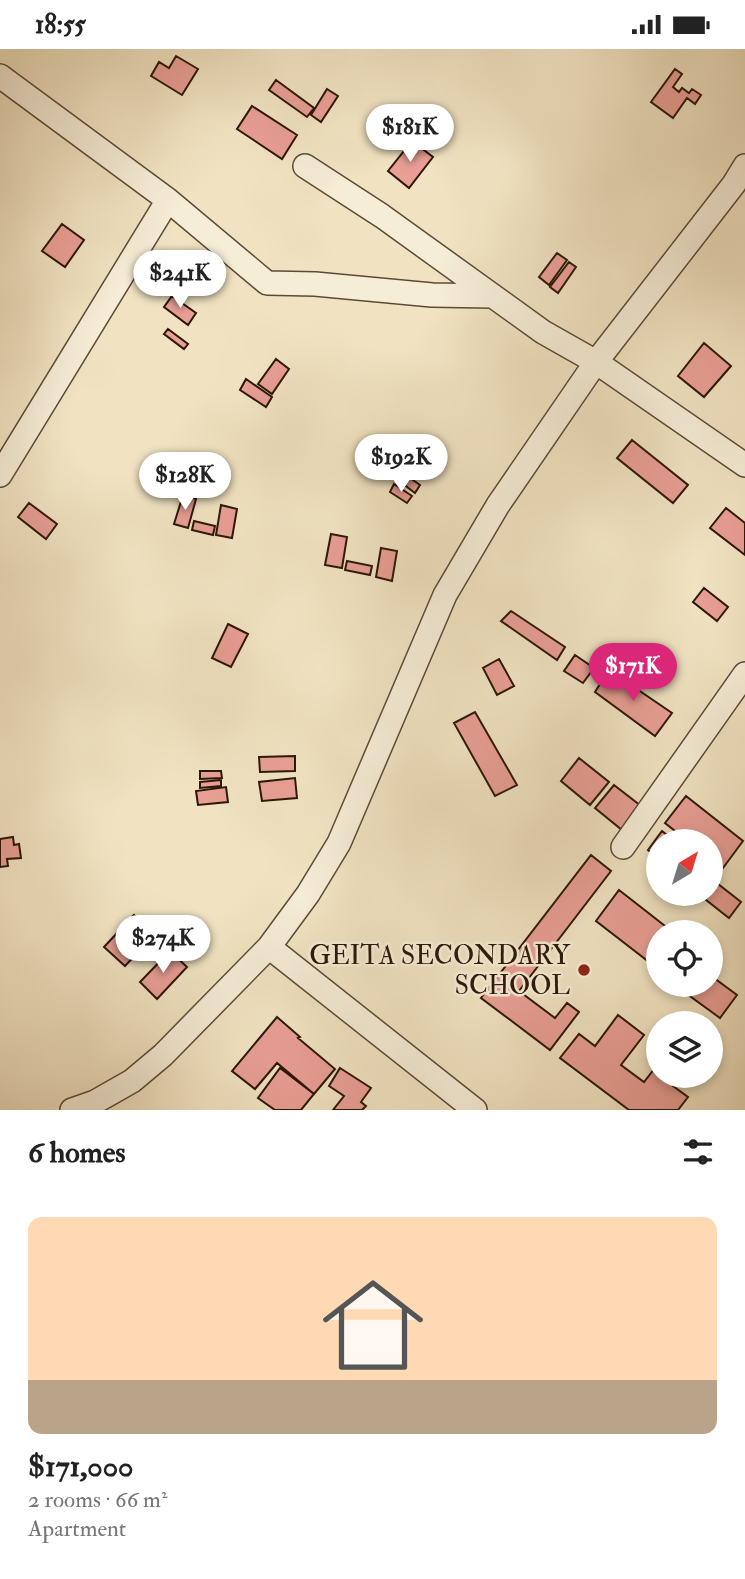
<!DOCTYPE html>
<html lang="en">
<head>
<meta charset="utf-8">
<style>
	:root { --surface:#fff; --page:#f2f2f2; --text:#222; --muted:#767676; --accent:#db2777 }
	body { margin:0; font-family:"IM FELL Double Pica",serif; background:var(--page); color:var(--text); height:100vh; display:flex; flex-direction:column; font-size:26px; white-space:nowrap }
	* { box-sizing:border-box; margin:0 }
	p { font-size:23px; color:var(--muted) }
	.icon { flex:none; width:38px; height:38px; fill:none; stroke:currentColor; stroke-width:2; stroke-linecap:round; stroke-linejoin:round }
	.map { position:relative; height:1061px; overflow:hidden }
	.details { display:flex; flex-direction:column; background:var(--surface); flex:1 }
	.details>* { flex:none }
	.needle { width:46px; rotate:38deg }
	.buttons { position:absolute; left:646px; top:780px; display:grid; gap:14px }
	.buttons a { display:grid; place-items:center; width:77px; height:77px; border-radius:50%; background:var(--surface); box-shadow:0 4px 10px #0003; font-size:35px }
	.price { position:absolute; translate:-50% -60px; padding:0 16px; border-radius:24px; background:#fff; color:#222; font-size:23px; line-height:46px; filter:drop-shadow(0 2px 4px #0008) }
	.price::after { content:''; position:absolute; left:50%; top:42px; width:21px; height:16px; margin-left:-10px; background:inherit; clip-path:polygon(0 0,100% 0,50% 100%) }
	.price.on { background:var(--accent); color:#fff }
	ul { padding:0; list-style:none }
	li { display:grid; align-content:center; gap:14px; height:371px; padding:0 28px }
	li span { display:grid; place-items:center; height:217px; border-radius:14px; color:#555 }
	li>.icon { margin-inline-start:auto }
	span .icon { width:126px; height:126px; fill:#fffc; stroke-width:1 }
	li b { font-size:30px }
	h2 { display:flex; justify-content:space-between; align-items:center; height:84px; padding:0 28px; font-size:30px }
	.status { display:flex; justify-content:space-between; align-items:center; height:49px; padding:0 35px; background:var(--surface); direction:ltr }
	.status svg { height:19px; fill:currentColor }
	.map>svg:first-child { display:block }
	.building { fill:#e99f95; stroke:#2c1707; stroke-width:2 }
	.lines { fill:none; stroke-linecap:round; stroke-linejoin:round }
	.street-casing { stroke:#5d4a36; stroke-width:26 }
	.street { stroke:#f6edd7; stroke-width:23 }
	.poi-dot { fill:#8f2418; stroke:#f6edd7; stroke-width:2.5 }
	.labels { text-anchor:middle; stroke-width:5; stroke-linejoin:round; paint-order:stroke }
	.poi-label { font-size:26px; fill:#2c1707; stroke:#f6edd7; text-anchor:end }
</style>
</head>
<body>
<div class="status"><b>18:55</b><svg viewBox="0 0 49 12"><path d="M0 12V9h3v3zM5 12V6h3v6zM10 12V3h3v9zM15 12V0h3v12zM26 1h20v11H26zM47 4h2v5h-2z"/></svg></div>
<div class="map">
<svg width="745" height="1061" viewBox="0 0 745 1061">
	<rect width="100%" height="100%" fill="#f1e3c2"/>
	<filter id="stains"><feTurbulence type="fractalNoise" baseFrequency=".00286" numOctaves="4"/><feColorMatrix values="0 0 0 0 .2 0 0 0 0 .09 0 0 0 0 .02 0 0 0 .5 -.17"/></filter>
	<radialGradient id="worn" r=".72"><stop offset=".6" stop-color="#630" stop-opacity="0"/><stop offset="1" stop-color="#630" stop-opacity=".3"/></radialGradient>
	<path class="building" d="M176,7l22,13 -16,26 -31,-19 8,-14 10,6z
		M675,20l7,5 -9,13 6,5 3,-4 7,5 3,-4 9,6 -6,9 -8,-6 -14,20 -22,-16z
		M276,31l38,28 -7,9 -38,-27z
		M327,40l11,7 -17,26 -10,-7z
		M252,57l45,29 -15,24 -45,-30z
		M412,92l21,16 -24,31 -21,-17z
		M62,175l22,16 -19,27 -23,-16z
		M557,204l10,7 -18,25 -10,-8z
		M569,213l7,5 -18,26 -8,-6z
		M172,247l24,17 -8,12 -24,-18z
		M168,280l20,15 -4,5 -20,-15z
		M704,294l27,23 -27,31 -26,-21z
		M276,310l13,10 -17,25 -14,-10z
		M246,330l26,18 -6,10 -26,-17z
		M632,391l56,45 -15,18 -56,-45z
		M393,394l8,7 -10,13 -8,-6z
		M403,424l17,12 -5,8 -17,-13z
		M394,435l18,12 -5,7 -17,-11z
		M183,446l13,4 -8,29 -14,-4z
		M29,454l28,21 -11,15 -28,-22z
		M221,456l16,4 -5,29 -16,-3z
		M726,459l19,15v32l-35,-27z
		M194,472l21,5 -2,9 -21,-5z
		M331,485l16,3 -5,31 -17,-3z
		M381,499l16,3 -5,30 -16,-4z
		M347,512l25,5 -2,9 -25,-5z
		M704,539l24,19 -11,14 -24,-19z
		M511,562l54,36 -8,13 -56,-39z
		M228,575l20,10 -17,33 -19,-9z
		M575,606l19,13 -11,15 -19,-12z
		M499,610l15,27 -17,9 -14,-27z
		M609,621l63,43 -17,23 -60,-44z
		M475,663l42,73 -22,11 -41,-73z
		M295,707v15l-35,1 -1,-15z
		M579,709l30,24 -19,23 -29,-24z
		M200,722h21l1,7 -22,1z
		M295,729l2,20 -35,3 -3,-19z
		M221,731v6l-21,2v-6z
		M614,736l27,21 -19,24 -27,-22z
		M226,738l2,15 -30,3 -2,-14z
		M686,747l57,45 -20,27 -13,-9v-17h-21l-24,-19z
		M662,782l14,11h-18v16l-10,-8z
		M13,788l1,8 5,-1 2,14 -14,1 1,7 -8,1v-28z
		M591,806l20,16 -92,120 36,27 12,-15 12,9 -29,38 -69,-52z
		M713,831l28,22 -12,16 -28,-22 9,-2v-11z
		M619,841l55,43h-16v36l-62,-48z
		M134,866l21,19 -30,32 -21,-19z
		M170,902l17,16 -30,32 -17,-17z
		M710,926l27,20 -17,23 -33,-24 6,-9h17z
		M618,966l26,20 -23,30 23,17 14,-18v12h22l-7,10 15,11 -10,13h-49l-69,-52 19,-24 16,12z
		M277,968l23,20 -2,1 37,31 -21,25 -37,-31 -22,26 -23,-18z
		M280,1019l34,26 -13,16h-26l-17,-12z
		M340,1019l31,20 -10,14 5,4 -4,4h-29l11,-14 -15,-10z"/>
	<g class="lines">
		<defs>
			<path id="street" d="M0,27l168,124 99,83 48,1 117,11 61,1
				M305,117l77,50 161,116 53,30 149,103
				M0,426l168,-275
				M623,798l122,-173
				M269,898l206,163
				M72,1061l23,-8 37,-21 31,-26 106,-108 39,-53 31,-51 106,-248 53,-90 98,-143 138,-178 11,-18"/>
		</defs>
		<use href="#street" class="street-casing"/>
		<use href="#street" class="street"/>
	</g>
	<circle class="poi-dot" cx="584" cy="921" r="7"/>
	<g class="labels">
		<g class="poi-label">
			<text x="570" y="915">GEITA SECONDARY<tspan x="570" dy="30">SCHOOL</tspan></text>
		</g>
	</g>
	<rect width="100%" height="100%" filter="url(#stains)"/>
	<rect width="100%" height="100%" fill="url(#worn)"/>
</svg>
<div class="buttons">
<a><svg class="needle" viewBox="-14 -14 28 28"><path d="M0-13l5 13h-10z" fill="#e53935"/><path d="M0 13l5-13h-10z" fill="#767676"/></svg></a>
<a><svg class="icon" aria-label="locate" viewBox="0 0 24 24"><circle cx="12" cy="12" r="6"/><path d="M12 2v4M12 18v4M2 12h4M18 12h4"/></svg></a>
<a><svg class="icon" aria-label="layers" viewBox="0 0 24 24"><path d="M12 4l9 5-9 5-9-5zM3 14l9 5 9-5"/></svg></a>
</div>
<b class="price" style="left:410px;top:115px">$181K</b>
<b class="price" style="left:180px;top:261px">$241K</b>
<b class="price" style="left:401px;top:445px">$192K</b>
<b class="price" style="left:185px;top:463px">$128K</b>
<b class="price on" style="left:633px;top:654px">$171K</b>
<b class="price" style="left:163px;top:926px">$274K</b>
</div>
<section class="details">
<h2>6 homes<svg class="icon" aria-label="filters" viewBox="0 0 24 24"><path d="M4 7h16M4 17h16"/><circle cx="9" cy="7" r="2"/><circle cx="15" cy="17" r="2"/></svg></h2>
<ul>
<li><span style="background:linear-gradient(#ffd9b3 75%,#b9a48a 0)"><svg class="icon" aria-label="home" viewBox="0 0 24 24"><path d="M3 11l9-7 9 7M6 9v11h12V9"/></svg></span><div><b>$171,000</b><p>2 rooms · 66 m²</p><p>Apartment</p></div></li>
</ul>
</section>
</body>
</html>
